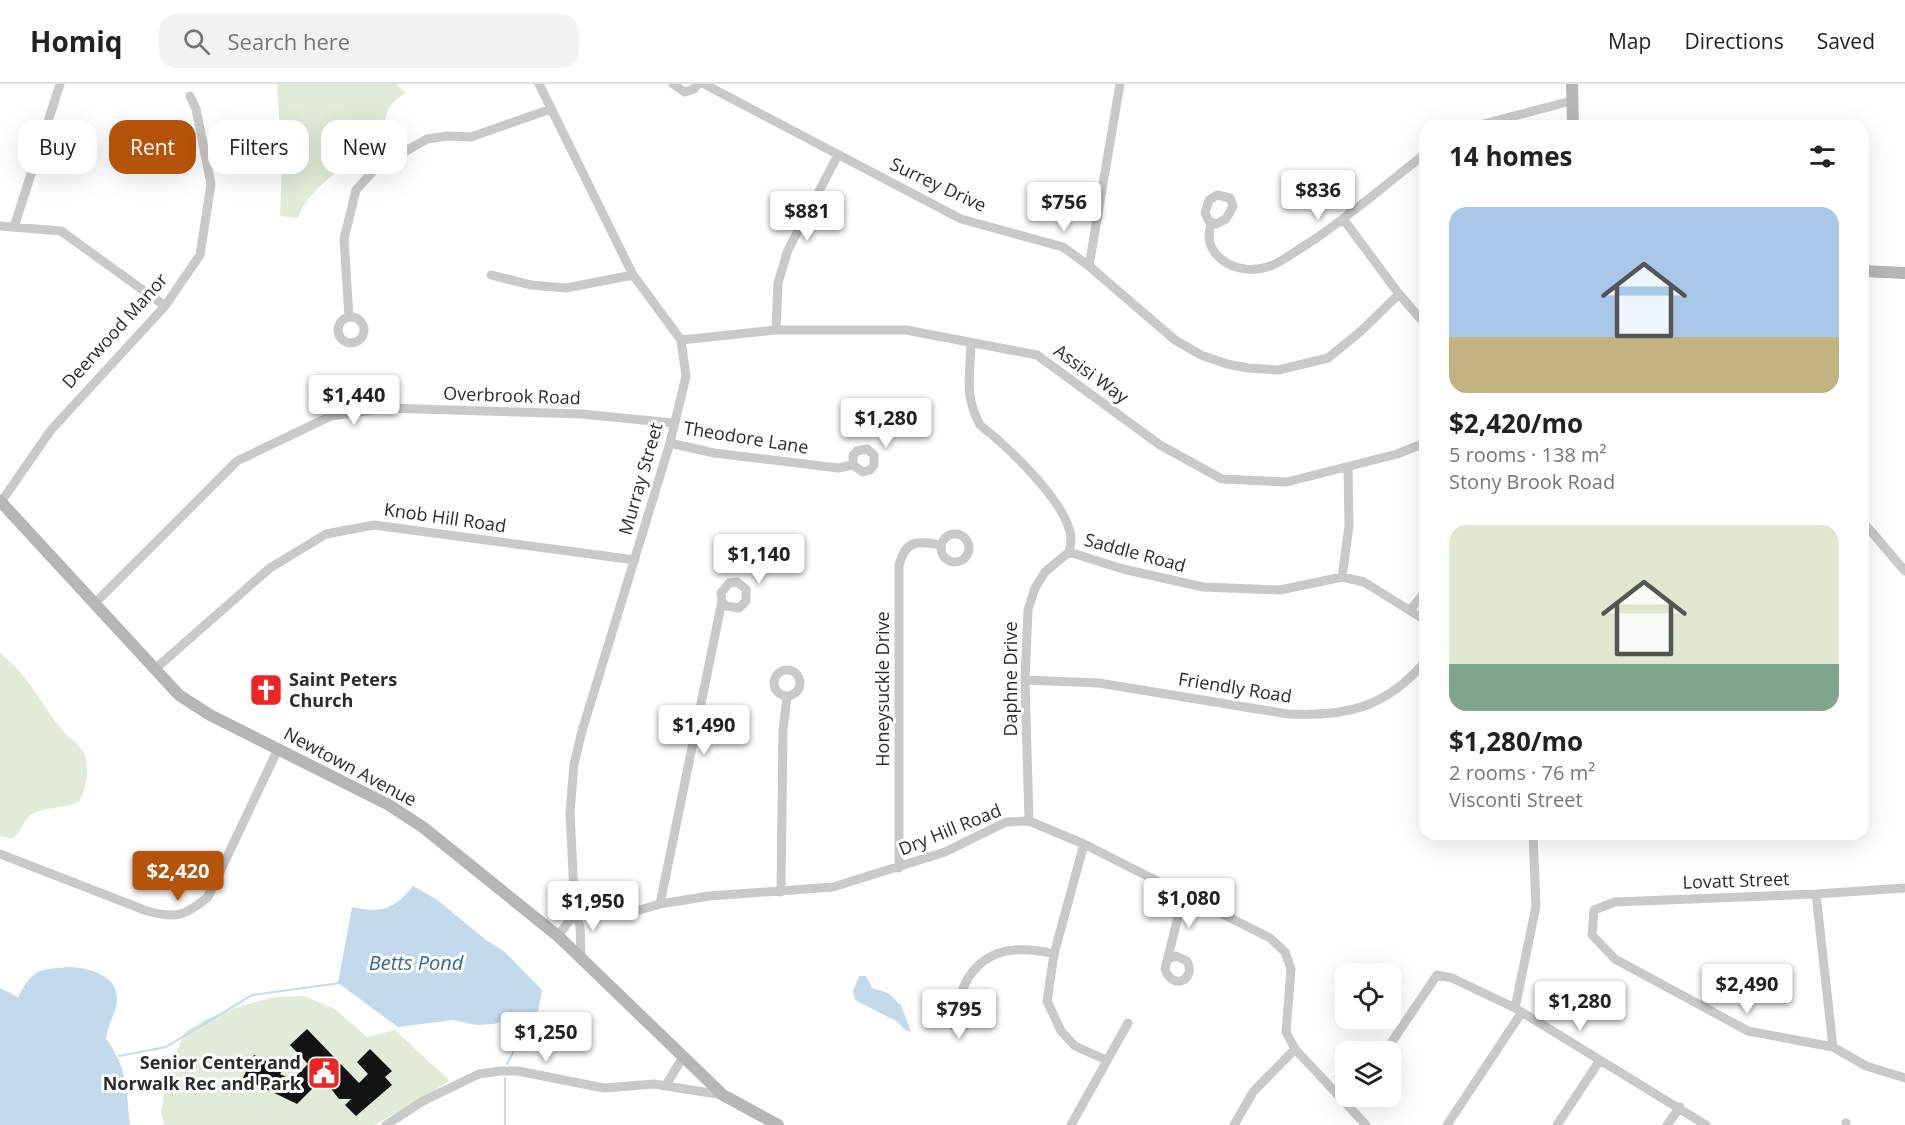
<!DOCTYPE html>
<html lang="en">
<head>
<meta charset="utf-8">
<style>
	:root { --surface:#fff; --page:#f2f2f2; --text:#222; --muted:#767676; --line:#e0e0e0; --accent:#b45309 }
	body { margin:0; font-family:"Open Sans",sans-serif; background:var(--page); color:var(--text); height:100vh; display:flex; flex-direction:column; font-size:22px; white-space:nowrap }
	* { box-sizing:border-box; margin:0 }
	p { font-size:20px; color:var(--muted) }
	.icon { flex:none; width:33px; height:33px; fill:none; stroke:currentColor; stroke-width:2; stroke-linecap:round; stroke-linejoin:round }
	.map { position:relative; flex:1; overflow:hidden }
	.panel { position:absolute; left:1419px; top:36px; width:450px; height:720px; display:flex; flex-direction:column; background:var(--surface); border-radius:18px; box-shadow:0 6px 24px #0002 }
	.panel>* { flex:none }
	.top-card { position:absolute; left:18px; top:36px; width:570px; height:54px; display:flex; gap:12px }
	.fabs { position:absolute; left:1335px; top:879px; display:grid; gap:12px }
	.fabs a { display:grid; place-items:center; width:66px; height:66px; border-radius:12px; background:var(--surface); box-shadow:0 6px 24px #0002; font-size:30px }
	.price { position:absolute; translate:-50% -51px; padding:0 14px; border-radius:6px; background:#fff; color:#222; font-size:20px; line-height:39px; filter:drop-shadow(0 2px 3px #0008) }
	.price::after { content:''; position:absolute; left:50%; top:36px; width:18px; height:14px; margin-left:-9px; background:inherit; clip-path:polygon(0 0,100% 0,50% 100%) }
	.price.active { background:var(--accent); color:#fff }
	ul { padding:0; list-style:none }
	li { display:grid; align-content:center; gap:12px; height:318px; padding:0 30px }
	li span { display:grid; place-items:center; height:186px; border-radius:18px; color:#555 }
	li>.icon { margin-inline-start:auto }
	span .icon { width:108px; height:108px; fill:#fffc; stroke-width:1 }
	li b { font-size:26px }
	h2 { display:flex; justify-content:space-between; align-items:center; height:72px; padding:0 30px; font-size:26px }
	.tag { padding:0 21px; border-radius:18px; background:var(--surface); box-shadow:0 6px 24px #0002; font-size:21px; line-height:54px }
	.tag.active { background:var(--accent); color:#fff }
	header { display:flex; align-items:center; gap:36px; box-sizing:border-box; height:84px; padding:0 30px; background:var(--surface); border-bottom:2px solid var(--line) }
	header strong { font-size:28px }
	nav { display:flex; gap:33px; margin-inline-start:auto; font-size:21px }
	.search { width:420px; height:54px; background:var(--page); display:flex; align-items:center; gap:15px; box-sizing:border-box; padding:0 21px; border-radius:18px; color:var(--muted); font-size:22px }
	.map>svg:first-child { display:block }
	.green { fill:#e1ebd8 }
	.water { fill:#c3d9ec }
	.lines { fill:none; stroke-linecap:round; stroke-linejoin:round }
	.stream { stroke:#c3d9ec; stroke-width:2 }
	.building { fill:#131313 }
	.street { stroke:#c9c9c9; stroke-width:9 }
	.secondary { stroke:#b6b6b6; stroke-width:12 }
	.labels { text-anchor:middle; stroke-width:6; stroke-linejoin:round; paint-order:stroke }
	.street-label { font-size:18px; fill:#2c2c2c; stroke:#fff }
	.poi-label { font-size:18px; font-weight:bold; fill:#2c2c2c; stroke:#fff; text-anchor:start }
	.water-label { font-size:20px; font-style:italic; fill:#376791; stroke:#fff }
</style>
</head>
<body>
<header>
<strong>Homiq</strong>
<div class="search"><svg class="icon" aria-label="search" viewBox="0 0 24 24"><circle cx="10" cy="10" r="6"/><path d="M15 15l6 6"/></svg>Search here</div>
<nav><a>Map</a><a>Directions</a><a>Saved</a></nav>
</header>
<div class="map">
<svg width="1905" height="1041" viewBox="0 0 1905 1041">
	<rect width="100%" height="100%" fill="#fff"/>
	<path class="green" d="M277,0h119l10,9c-30,16 -14,33 -29,50 -6,8 -17,13 -26,19 -21,14 -44,32 -53,56l-18,-2 2,-50z
		M0,569c31,24 40,51 64,79 7,8 18,13 21,24 5,13 1,32 -5,45 -16,9 -35,4 -50,15 -8,6 -9,17 -18,23l-12,-3z
		M304,912l31,13 32,28 28,-7 55,51 -75,44h-211l-3,-13 7,-42 17,-38 19,-12 30,-12 40,-11z"/>
	<path class="water" d="M413,802l23,13 50,41 19,12 37,38 -4,22 -16,24 -11,-13 -9,-2 -8,3 -18,1 -23,-5 -55,7 -60,-44 14,-76c30,6 41,3 61,-21z
		M69,883c25,1 54,11 47,40 -3,11 -8,18 -10,32 22,29 20,51 24,86h-130v-137l18,9c16,-29 19,-27 51,-30z
		M859,892h7l6,12 16,5 13,12 10,27 -6,-2 -9,-9 -41,-21 -2,-9z"/>
	<g class="lines">
		<path class="stream" d="M119,972l47,-9 86,-52 88,-12
			M507,980l15,-28
			M505,994v47"/>
	</g>
	<path class="building" d="M307,945l52,54 9,-9 -11,-12 13,-13 22,22 -7,6 7,8 -36,31 -11,-11 6,-6h-12l-14,-18 -2,2 -3,-2 -23,23 -54,-26 11,-23 29,14 -3,5 12,6 16,-16 -18,-19z"/>
	<g class="lines">
		<path class="street" d="M539,0l94,191 48,65 5,36 -16,67 -88,288 -8,33 -4,49 5,100 -17,23
			M673,0l12,8 9,-3 4,-5
			M704,0l257,135 102,28 26,19 86,74 26,15 26,9 21,4 30,2 50,-12 33,-27 38,-37
			M1476,42l95,-25
			M1217,111l13,3 3,8 -7,13 -10,5 -7,-3 -4,-8 4,-13z
			M1344,136l55,74 26,30
			M1211,139c-4,15 -2,26 10,36 15,12 35,13 52,6 13,-6 24,-15 36,-22 41,-27 77,-59 116,-89
			M0,142l61,5 104,75
			M14,143l46,-143
			M1089,182l31,-182
			M491,191l40,10 35,3 67,-13
			M338 246a13 13 0 1 1 26 0a13 13 0 1 1-26 0Z
			M349,233l-5,-78 12,-49 20,-22 51,-29 20,-3 24,1 80,-28
			M776,246l2,-47 10,-33 50,-95
			M681,256l95,-10h130l131,25 123,90 62,34 65,3 110,-28 28,-11
			M971,260c-1,33 -7,51 9,81 27,21 88,78 91,113 0,4 -1,10 -2,14
			M670,359l44,10 124,15 15,-3 10,7 7,-2 4,-5v-10l-7,-6 -10,2 -4,4v10
			M1,418l50,-72 114,-124 35,-51 11,-71 -15,-75 -6,-13
			M1863,438l42,49
			M941 464a14 14 0 1 1 28 0a14 14 0 1 1-28 0Z
			M1069,468l54,17 80,18 77,3 62,-13 22,5 61,38
			M1342,493l7,-51 -1,-59
			M94,520l143,-143 94,-45 55,-8 196,6 91,9
			M1411,525l14,-17
			M155,585l115,-101 56,-34 48,-9 261,35
			M774 599a13 13 0 1 1 26 0a13 13 0 1 1-26 0Z
			M1025,596l74,3 189,31c58,3 97,-6 137,-52
			M1029,737l-4,-141 3,-70 7,-22 10,-16 24,-20
			M1084,760l-30,110 -7,47 14,30 14,15 31,14
			M0,770l147,57c29,8 38,5 61,-14l70,-148
			M899,784v-302c6,-27 19,-25 42,-21
			M1905,804l-89,6 -201,8 -21,8 -2,25 23,24 133,72 85,16 33,19 39,12
			M781,808l2,-162 4,-33
			M1816,810l17,153
			M660,820l62,-303 -1,-8 8,-10 8,-1 9,7v12l-7,7 -13,-2 -4,-5
			M581,874l-1,-32 -5,-13 58,-1 27,-8 49,-8 124,-9 112,-35 61,-30 23,-1 55,23 186,94 15,14 6,17 -5,63 9,17 71,76
			M1168,875l8,-3 11,5c10,19 -15,30 -22,8l19,-76
			M959,915c15,-48 51,-56 95,-45
			M945 929a14 14 0 1 1 28 0a14 14 0 1 1-28 0Z
			M1515,924l21,-102 -3,-72
			M1385,968l52,-77 15,3 63,30 191,117
			M666,1001l17,-28
			M386,1041l37,-24 56,-27 21,-3h18l86,17 50,-4 69,11
			M1071,1041l57,-102
			M1234,1041l19,-33 42,-43
			M1447,1041l75,-113
			M1557,1041l43,-65
			M1667,1041l13,-18
			M1846,1041v-2"/>
		<path class="secondary" d="M1572,0l1,42
			M1863,187l42,2
			M0,417l179,194 31,20 179,90 35,23 134,108 165,159 55,30"/>
	</g>
	<defs>
		<symbol id="church-square" viewBox="-11 -11 22 22"><rect x="-9" y="-9" width="18" height="18" rx="4" fill="#ed2524" stroke="#fff"/><path d="M-1.2-6h2.4v3.5h3.3v2.4h-3.3V6h-2.4V-.1h-3.3v-2.4h3.3Z" fill="#fff"/></symbol>
		<symbol id="civic-square" viewBox="-11 -11 22 22"><rect x="-9" y="-9" width="18" height="18" rx="4" fill="#ed2524" stroke="#fff"/><path d="M-.6-6.5H3V-4.5H.6V-3L4-1V1h2V6H-6V1h2V-1L-.6-3ZM-1.2 2.5V6h2.4V2.5Z" fill="#fff"/></symbol>
	</defs>
	<g fill-rule="evenodd">
		<use href="#church-square" x="247" y="587" width="38" height="38"/>
		<use href="#civic-square" x="305" y="970" width="38" height="38"/>
	</g>
	<g class="labels">
		<g class="street-label">
			<text transform="translate(938 101) rotate(25)" y="6">Surrey Drive</text>
			<text transform="translate(115 247) rotate(-48)" y="6">Deerwood Manor</text>
			<text transform="translate(1091 290) rotate(36)" y="6">Assisi Way</text>
			<text transform="translate(512 312) rotate(2)" y="6">Overbrook Road</text>
			<text transform="translate(746 354) rotate(9)" y="6">Theodore Lane</text>
			<text transform="translate(641 395) rotate(-74)" y="6">Murray Street</text>
			<text transform="translate(445 434) rotate(8)" y="6">Knob Hill Road</text>
			<text transform="translate(1135 469) rotate(15)" y="6">Saddle Road</text>
			<text transform="translate(1011 595) rotate(-90)" y="6">Daphne Drive</text>
			<text transform="translate(1235 604) rotate(9)" y="6">Friendly Road</text>
			<text transform="translate(883 605) rotate(-90)" y="6">Honeysuckle Drive</text>
			<text transform="translate(350 683) rotate(28)" y="6">Newtown Avenue</text>
			<text transform="translate(950 746) rotate(-22)" y="6">Dry Hill Road</text>
			<text transform="translate(1736 797) rotate(-2)" y="6">Lovatt Street</text>
		</g>
		<g class="poi-label">
			<text x="289" y="602">Saint Peters<tspan x="289" dy="21">Church</tspan></text>
			<text x="301" y="985" text-anchor="end">Senior Center and<tspan x="301" dy="21">Norwalk Rec and Park</tspan></text>
		</g>
		<g class="water-label">
			<text x="416" y="886">Betts Pond</text>
		</g>
	</g>
</svg>
<div class="fabs">
<a><svg class="icon" aria-label="locate" viewBox="0 0 24 24"><circle cx="12" cy="12" r="6"/><path d="M12 2v4M12 18v4M2 12h4M18 12h4"/></svg></a>
<a><svg class="icon" aria-label="layers" viewBox="0 0 24 24"><path d="M12 4l9 5-9 5-9-5zM3 14l9 5 9-5"/></svg></a>
</div>
<b class="price" style="left:1318px;top:137px">$836</b>
<b class="price" style="left:1064px;top:149px">$756</b>
<b class="price" style="left:807px;top:158px">$881</b>
<b class="price" style="left:354px;top:342px">$1,440</b>
<b class="price" style="left:886px;top:365px">$1,280</b>
<b class="price" style="left:759px;top:501px">$1,140</b>
<b class="price" style="left:704px;top:672px">$1,490</b>
<b class="price active" style="left:178px;top:818px">$2,420</b>
<b class="price" style="left:1189px;top:845px">$1,080</b>
<b class="price" style="left:593px;top:848px">$1,950</b>
<b class="price" style="left:1747px;top:931px">$2,490</b>
<b class="price" style="left:1580px;top:948px">$1,280</b>
<b class="price" style="left:959px;top:956px">$795</b>
<b class="price" style="left:546px;top:979px">$1,250</b>
<div class="top-card">
<a class="tag">Buy</a>
<a class="tag active">Rent</a>
<a class="tag">Filters</a>
<a class="tag">New</a>
</div>
<section class="panel">
<h2>14 homes<svg class="icon" aria-label="filters" viewBox="0 0 24 24"><path d="M4 7h16M4 17h16"/><circle cx="9" cy="7" r="2"/><circle cx="15" cy="17" r="2"/></svg></h2>
<ul>
<li><span style="background:linear-gradient(#a9c7e8 70%,#c2b280 0)"><svg class="icon" aria-label="home" viewBox="0 0 24 24"><path d="M3 11l9-7 9 7M6 9v11h12V9"/></svg></span><div><b>$2,420/mo</b><p>5 rooms · 138 m²</p><p>Stony Brook Road</p></div></li>
<li><span style="background:linear-gradient(#dfe7d0 75%,#7fa58c 0)"><svg class="icon" aria-label="home" viewBox="0 0 24 24"><path d="M3 11l9-7 9 7M6 9v11h12V9"/></svg></span><div><b>$1,280/mo</b><p>2 rooms · 76 m²</p><p>Visconti Street</p></div></li>
</ul>
</section>
</div>
</body>
</html>
